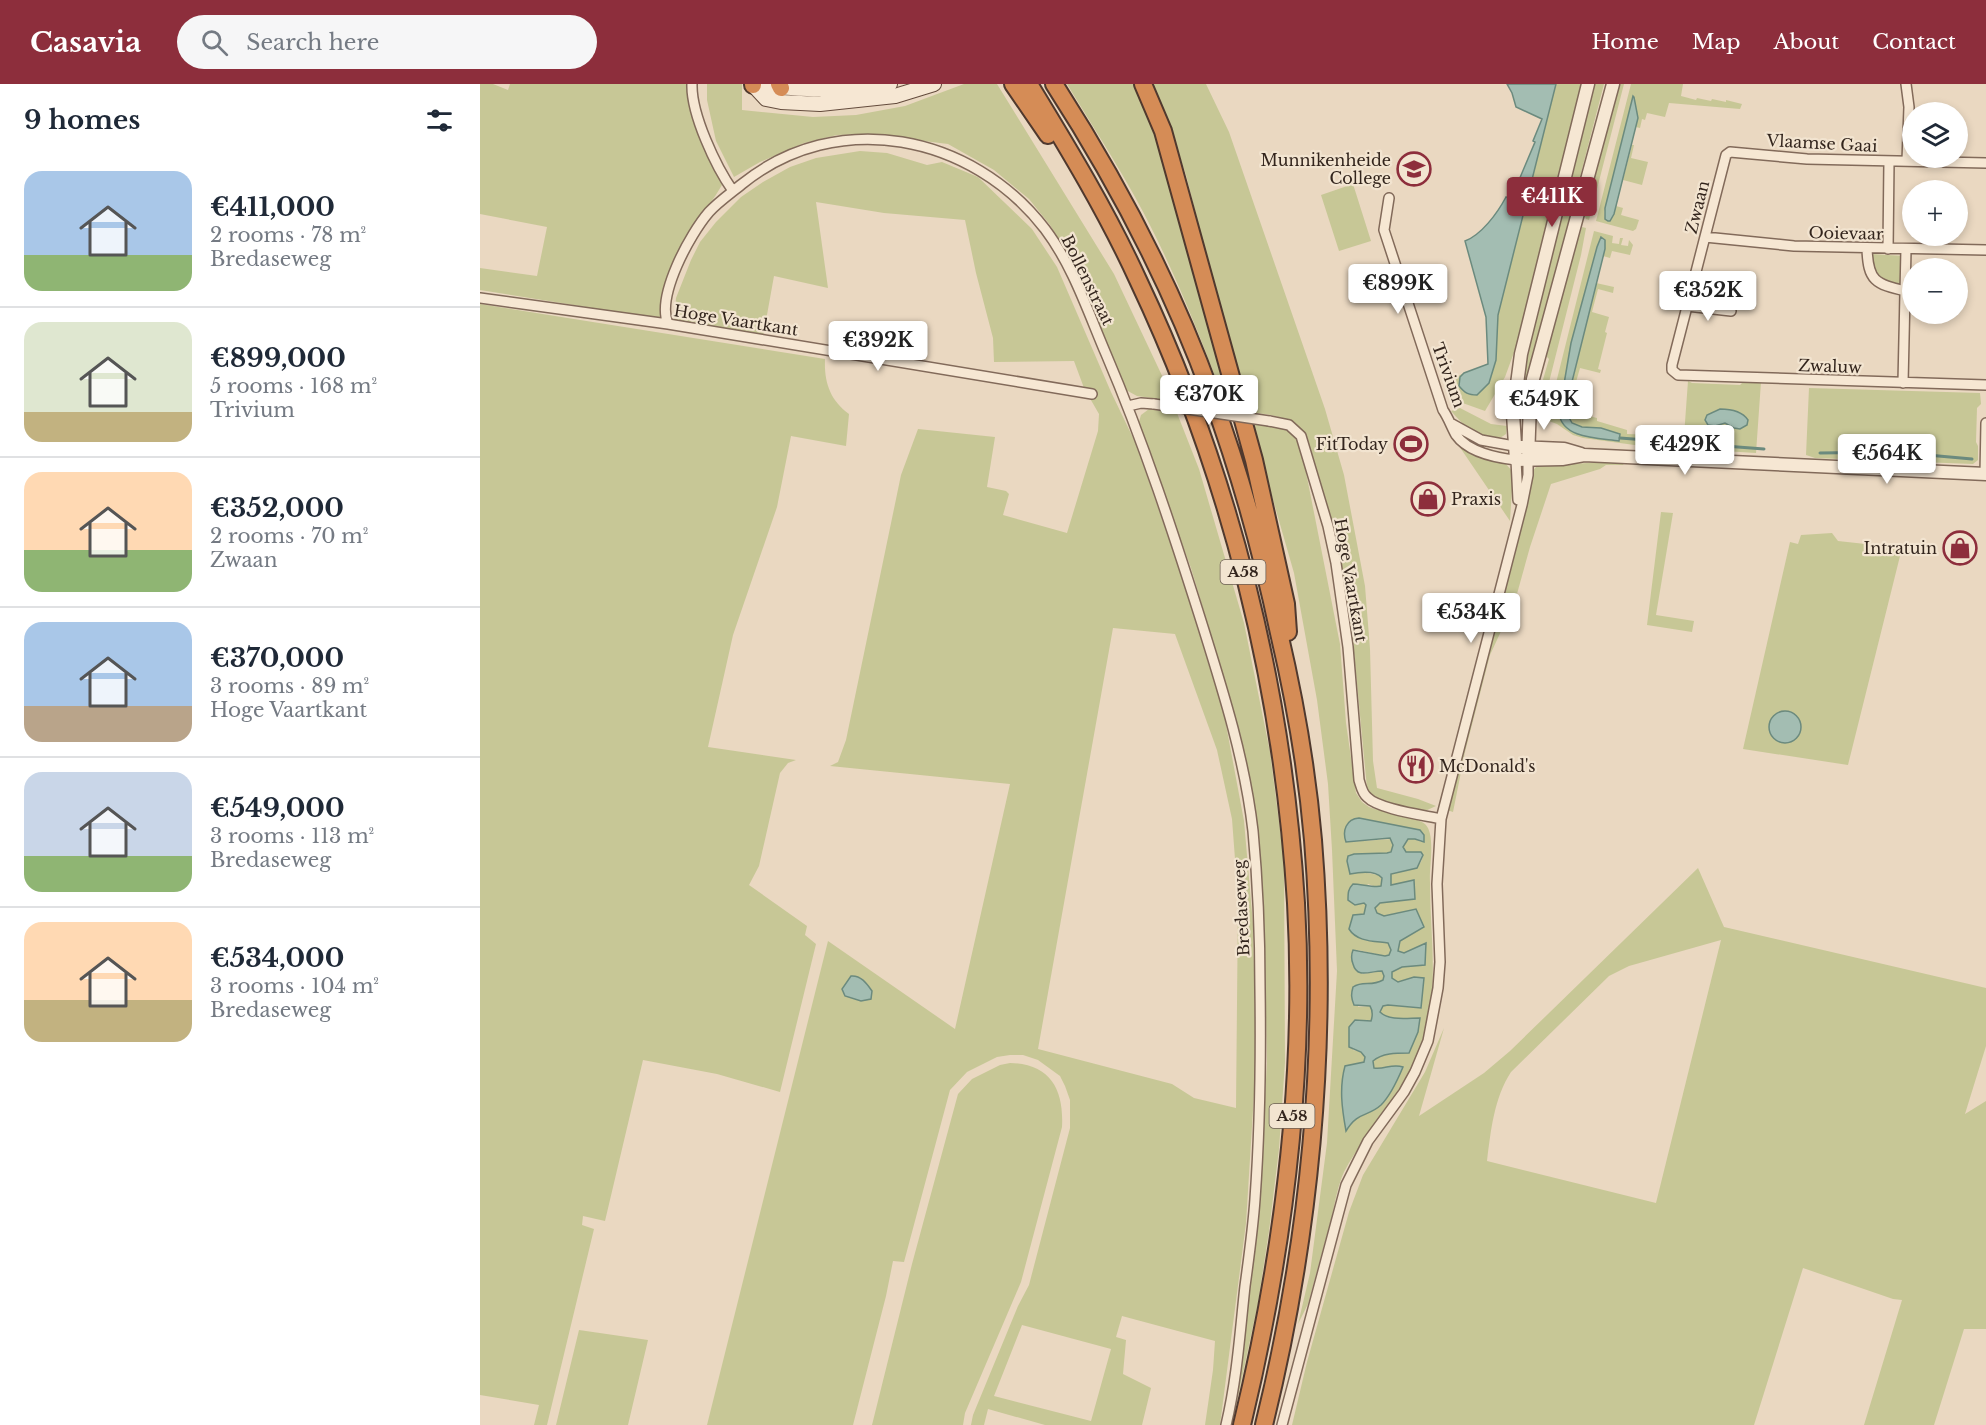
<!DOCTYPE html>
<html lang="en">
<head>
<meta charset="utf-8">
<style>
	:root { --surface:#fff; --page:#f6f6f7; --text:#1f2937; --muted:#747a83; --line:#e0e1e3; --accent:#8d2e3c }
	body { margin:0; font-family:"Libre Baskerville",serif; background:var(--page); color:var(--text); height:100vh; display:flex; flex-direction:column; font-size:22px; white-space:nowrap }
	* { box-sizing:border-box; margin:0 }
	p { font-size:20px; color:var(--muted) }
	.icon { flex:none; width:33px; height:33px; fill:none; stroke:currentColor; stroke-width:2; stroke-linecap:round; stroke-linejoin:round }
	.map { position:relative; flex:1; overflow:hidden }
	.sheet { display:flex; flex-direction:column; background:var(--surface); width:480px }
	.sheet>* { flex:none }
	.tools { position:absolute; left:1422px; top:18px; display:grid; gap:12px }
	.tools a { display:grid; place-items:center; width:66px; height:66px; border-radius:50%; background:var(--surface); box-shadow:0 3px 9px #0003; font-size:30px }
	.price { position:absolute; translate:-50% -51px; padding:0 14px; border-radius:6px; background:#fff; color:#222; font-size:20px; line-height:39px; filter:drop-shadow(0 2px 3px #0008) }
	.price::after { content:''; position:absolute; left:50%; top:36px; width:18px; height:14px; margin-left:-9px; background:inherit; clip-path:polygon(0 0,100% 0,50% 100%) }
	.price.selected { background:var(--accent); color:#fff }
	ul { padding:0; list-style:none }
	li { display:flex; align-items:center; gap:18px; height:150px; padding:0 24px }
	li+li { border-top:2px solid var(--line) }
	li span { display:grid; place-items:center; flex:none; width:168px; height:120px; border-radius:18px; color:#555 }
	li>.icon { margin-inline-start:auto }
	span .icon { width:72px; height:72px; fill:#fffc; stroke-width:1 }
	li b { font-size:26px }
	h2 { display:flex; justify-content:space-between; align-items:center; height:72px; padding:0 24px; font-size:26px }
	header { display:flex; align-items:center; gap:36px; box-sizing:border-box; height:84px; padding:0 30px; background:var(--accent); color:#fff }
	header strong { font-size:28px }
	nav { display:flex; gap:33px; margin-inline-start:auto; font-size:21px }
	.search { width:420px; height:54px; background:var(--page); display:flex; align-items:center; gap:15px; box-sizing:border-box; padding:0 21px; border-radius:33px; color:var(--muted); font-size:22px }
	main { display:flex; flex:1; min-height:0 }
	.map>svg:first-child { display:block }
	.green { fill:#c7c796; fill-rule:evenodd }
	.water { fill:#a3bdb2; stroke:#6b8a7e; stroke-width:1.5 }
	.lines { fill:none; stroke-linecap:round; stroke-linejoin:round }
	.stream { stroke:#6b8a7e; stroke-width:3 }
	.minor-casing { stroke:#826a5a; stroke-width:12 }
	.tertiary-casing { stroke:#826a5a; stroke-width:15 }
	.secondary-casing { stroke:#644c3d; stroke-width:16 }
	.motorway-casing { stroke:#50392e; stroke-width:20 }
	.minor { stroke:#f6e7d3; stroke-width:9 }
	.tertiary { stroke:#f6e7d3; stroke-width:12 }
	.secondary { stroke:#f6e7d3; stroke-width:14 }
	.motorway { stroke:#d58c56; stroke-width:16 }
	.minor-bridge-casing { stroke:#826a5a; stroke-width:12; stroke-linecap:butt }
	.minor-bridge { stroke:#f6e7d3; stroke-width:9 }
	.labels { text-anchor:middle; stroke-width:4.5; stroke-linejoin:round; paint-order:stroke }
	.shield { fill:#f2e4d0; stroke:#6c5e53; stroke-width:1.5 }
	.shield-label { font-size:15px; font-weight:bold; fill:#33251d }
	.street-label { font-size:16px; fill:#33251d; stroke:#f2e4d0 }
	.poi-label { font-size:16px; fill:#33251d; stroke:#f2e4d0; text-anchor:end }
</style>
</head>
<body>
<header>
<strong>Casavia</strong>
<div class="search"><svg class="icon" aria-label="search" viewBox="0 0 24 24"><circle cx="10" cy="10" r="6"/><path d="M15 15l6 6"/></svg>Search here</div>
<nav><a>Home</a><a>Map</a><a>About</a><a>Contact</a></nav>
</header>
<main>
<section class="sheet">
<h2>9 homes<svg class="icon" aria-label="filters" viewBox="0 0 24 24"><path d="M4 7h16M4 17h16"/><circle cx="9" cy="7" r="2"/><circle cx="15" cy="17" r="2"/></svg></h2>
<ul>
<li><span style="background:linear-gradient(#a9c7e8 70%,#8fb573 0)"><svg class="icon" aria-label="home" viewBox="0 0 24 24"><path d="M3 11l9-7 9 7M6 9v11h12V9"/></svg></span><div><b>€411,000</b><p>2 rooms · 78 m²</p><p>Bredaseweg</p></div></li>
<li><span style="background:linear-gradient(#dfe7d0 75%,#c2b280 0)"><svg class="icon" aria-label="home" viewBox="0 0 24 24"><path d="M3 11l9-7 9 7M6 9v11h12V9"/></svg></span><div><b>€899,000</b><p>5 rooms · 168 m²</p><p>Trivium</p></div></li>
<li><span style="background:linear-gradient(#ffd9b3 65%,#8fb573 0)"><svg class="icon" aria-label="home" viewBox="0 0 24 24"><path d="M3 11l9-7 9 7M6 9v11h12V9"/></svg></span><div><b>€352,000</b><p>2 rooms · 70 m²</p><p>Zwaan</p></div></li>
<li><span style="background:linear-gradient(#a9c7e8 70%,#b9a48a 0)"><svg class="icon" aria-label="home" viewBox="0 0 24 24"><path d="M3 11l9-7 9 7M6 9v11h12V9"/></svg></span><div><b>€370,000</b><p>3 rooms · 89 m²</p><p>Hoge Vaartkant</p></div></li>
<li><span style="background:linear-gradient(#c9d6e8 70%,#8fb573 0)"><svg class="icon" aria-label="home" viewBox="0 0 24 24"><path d="M3 11l9-7 9 7M6 9v11h12V9"/></svg></span><div><b>€549,000</b><p>3 rooms · 113 m²</p><p>Bredaseweg</p></div></li>
<li><span style="background:linear-gradient(#ffd9b3 65%,#c2b280 0)"><svg class="icon" aria-label="home" viewBox="0 0 24 24"><path d="M3 11l9-7 9 7M6 9v11h12V9"/></svg></span><div><b>€534,000</b><p>3 rooms · 104 m²</p><p>Bredaseweg</p></div></li>
</ul>
</section>
<div class="map">
<svg width="1506" height="1341" viewBox="0 0 1506 1341">
	<rect width="100%" height="100%" fill="#ead8c1"/>
	<path class="green" d="M0,0h13l15,6 2,-6h177l3,15 32,86c-8,14 -18,26 -26,39 -18,29 -33,61 -35,95l-181,-29v-22l57,8 10,-49 -67,-13z
		M227,0h35v26l71,7 43,-2 49,-9 59,-22h33l117,190 60,127 -37,-5 -11,-6 -54,-128 -22,-37 -21,-26 -35,-29 -46,-26 -81,-10 -30,1 -33,8 -44,19 -26,15 -18,-36 -9,-41z
		M587,0h72l14,31 80,294 -7,-3c-26,-71 -54,-142 -91,-209 -21,-38 -45,-75 -68,-113z
		M670,0h56l23,48 96,277 19,66 21,111 5,63 3,112 4,27 41,11 18,7 -11,5c-19,-4 -49,-4 -58,-23l-14,-146 -24,-119 -22,-82c-10,-25 -35,-26 -58,-29l-27,-95 -36,-142 -18,-54z
		M1076,0h25l-57,241 -19,52 -20,34 -28,-10 -7,-21 14,-7 -4,5v8l36,-26 2,-45z
		M1112,0h12l-73,283 -5,50h-8l9,-61 26,-102 10,-56z
		M1139,0h5l-35,136 -3,-1 -2,-5z
		M1151,0h52l-2,12 15,4 1,-2 14,3 1,-2 14,3v-2l16,4 -2,5 -71,-6 -4,14 -18,-4 -2,7 -3,-1 -2,9 -4,-1 2,-9 -34,94 1,7 3,2 5,-4 3,-11 7,2 -2,7 18,5 -3,9 -3,2 -37,-10z
		M1152,61h2l-3,13 17,4 -6,23 -19,-5z
		M380,67l27,2 40,12 15,-3 36,15 54,52 25,38 54,125 25,52 44,127 44,143 20,107 9,103 3,138 -10,161 -26,202h-15l8,-55 2,-29 -93,-25 -6,21 10,3 -3,34 28,14 -9,37h-97l-57,-16 -4,16h-13l2,-10 45,-109 11,-21 41,-157v-28l-5,-14 -5,-10 -22,-16 -15,-5h-13l-13,2 -30,15 -17,18 -46,172 -11,-1 -7,35 -33,129h-146l121,-484 127,88 55,-245 -180,-18 8,-4 8,-22 55,-265 17,-46 77,8 -8,50 19,4 3,3 -6,21 64,18 31,-102 1,-17 -15,-26 -10,-27 -80,1 -1,-24 -17,-65 -11,-53 -81,-7 -68,-11 12,86 -54,-12 -11,61 -89,-15 2,-24 15,-38 9,-18 16,-20 25,-25 22,-15 27,-15 26,-9zM633,544l62,6 42,116 15,69 6,80 -2,209 -42,-10 -22,-14 -134,-35zM542,1241l89,24 -20,72 -97,-25z
		M873,100l18,57 -32,10 -18,-56z
		M1102,143l4,1 -5,27 -40,159 -1,4h-4l-1,-11 14,-48 -4,-4 25,-92z
		M1114,147l19,5 -1,7 7,1 1,-6h3l-2,7 7,1 1,-6 4,5 -3,10 -18,-4 -2,7 -7,-2 2,-16 -7,4 -27,99 -12,70 13,19 47,9 1,-7 -24,-7h-14l-10,-4 -7,-13 32,8v3l30,9v4l57,2 4,-55 4,2 48,2 3,-3h18l-5,71 -114,-7 -59,-8 -10,-3 -16,-11 -8,-3 1,-14zM1240,325l18,3 -4,16 -9,-5 -10,3 -4,-12z
		M1391,170l33,2 -1,31c-24,-6 -28,-8 -32,-33z
		M1116,199l18,4 -1,6 -15,-4 -6,23 17,5 -4,15 2,1 -9,36 3,1 -1,3 -20,-5 -6,21 -3,-1z
		M0,220l345,55c-1,23 5,41 24,55l-3,32 -55,-10 -14,71 -44,128 -25,112 88,13 -8,3 -8,10 -21,93 -10,19 58,41 -2,9 11,9 -36,148 -63,-18 -74,-14 -38,161 -22,-5 -1,9 12,4 -47,196h-13l5,-20 -59,-10z
		M1329,304l171,5 1,11 -4,4 -1,34 2,4v14l-5,4 -158,-6 -9,-3z
		M980,324l31,16 16,2 -1,8c-19,16 -43,-9 -55,-23z
		M669,325l28,4 22,56 45,154 26,129 14,108 1,202 -6,87 -10,82 -11,72 -26,122 25,-201 10,-161 -3,-139 -9,-105 -21,-107 -43,-144 -53,-143 3,-10z
		M771,339c25,4 42,1 51,29l38,192 6,79 10,70 6,9 7,5c13,5 48,10 56,17 11,10 4,43 5,58 0,54 9,100 -5,154 -13,53 -56,89 -81,136 -6,13 -9,30 -12,44 -8,29 -16,58 -24,88l-10,20 12,-51 17,-130 10,-172 -5,-121 -4,-66 -11,-84 -23,-127zM879,734l61,12 1,12 -6,-3h-7l-5,8 3,5h14l3,3c-2,17 -19,14 -32,19v11l3,-1v17l-14,2 -5,5 1,5 8,3 32,-7 8,18 -24,14 -2,10 27,14 -23,2 -10,5v6l6,4 16,-5 6,31 -32,-3 -5,1 -3,6c9,9 27,6 39,6l-1,14 -9,21c-13,0 -27,0 -36,8l1,7 25,9 -19,29 -19,9 -11,9 6,-59 8,-3 1,-5 -4,-5 -8,-2 2,-30 16,1c2,-6 2,-10 -1,-15l-12,1 6,-24 11,1 8,-4 1,-4 -2,-5 -20,3 -4,-24 27,6 4,-1 2,-5 -3,-7 -27,-4 5,-34 -2,-2 -9,2 13,-21 8,3 5,-1c1,-5 1,-8 -2,-11l-19,-3 -1,-18 28,-1 4,-1 2,-7 -1,-6 -45,3c-2,-12 -3,-23 12,-24z
		M979,362l27,13 19,4 8,9 -3,49z
		M1138,377l6,4h-18l-6,4 -49,15 -21,63 -15,54 -25,54 -25,97 -12,60 -6,-2 84,-337 5,-6 10,-5 26,2z
		M1181,428l12,1 -17,102 38,6 -2,11 -45,-7z
		M1352,449l6,8 64,7 -54,217 -105,-16 47,-207 8,2 3,-9z
		M1218,784l26,59 262,61v58l-21,68 21,-13v228h-22l-30,96h-70l38,-125 -9,-1 -90,-31 -49,157h-462l15,-63 42,-150 14,-37 62,-103 19,-44 -25,88 65,-43 26,-22zM1241,856l-65,263 -169,-42c4,-31 7,-63 24,-89l98,-96 20,-10z
		M530,979c41,1 54,27 52,64l-41,155 -56,131 -2,12h-91l40,-161 46,-170 14,-15 28,-14z
		M99,1246l69,10 -20,85h-72z"/>
	<path class="water" d="M1027,0h49l-58,231 -2,45 -7,23 -12,12c-9,0 -12,-2 -18,-9l1,-9 4,-4 24,-9 -2,-47 -21,-76c16,-6 32,-27 41,-44l5,2 24,-57 -2,-1 9,-22 -26,-12 -4,-14z
		M1153,12l1,1 4,21 -24,96 -4,7h-2l-3,-2v-11z
		M1121,153l4,3v9l-40,161 7,13 10,4 19,1 19,6 -1,7c-20,-3 -57,-2 -60,-28l12,-70 26,-96z
		M1240,325c10,0 22,2 28,11l-1,5 -7,4 -6,-1 -9,-5 -10,3 -7,-1 -3,-5 2,-5z
		M1289 643a16 16 0 1 1 32 0a16 16 0 1 1-32 0Z
		M879,734l61,12 4,5v7l-9,-3h-7l-5,8 3,5h15l2,3 -6,13 -26,6v11l23,-5 1,19 -35,4 -5,5 2,5 7,3 32,-7 8,18 -24,14 -2,10 6,2 22,-10 -1,22 -23,2 -10,5v6l6,4 16,-5 10,1 -3,30 -33,-3 -5,1 -3,6c9,9 27,6 40,6l-2,14 -9,21c-13,0 -27,0 -36,8l1,7c10,2 18,-5 29,-1 -5,12 -13,29 -22,38 -13,12 -23,6 -35,26 -4,-22 -7,-43 -1,-65l19,-4 1,-5 -4,-5 -12,-5v-20l6,-7 16,1c2,-6 2,-10 -1,-15l-16,-1c-3,-7 -3,-11 -1,-18 10,-7 18,0 30,-7l1,-4 -2,-5c-12,0 -25,8 -29,-7 -2,-5 -2,-9 0,-14l32,6 4,-1 2,-5 -3,-7c-14,-2 -31,-1 -39,-14l4,-14 11,-1 2,-9 -2,-2 -9,2 -7,-5c0,-7 0,-11 5,-16 8,0 22,4 28,2l1,-8c-7,-8 -22,-6 -32,-4l-3,-13 1,-5 6,-2 33,-1 4,-1 2,-7 -3,-7 -44,4c-4,-11 0,-23 13,-24z
		M371,892c10,-1 16,8 21,15l-1,8 -10,2 -16,-5 -3,-7z"/>
	<g class="lines">
		<path class="stream" d="M1140,354l144,11
			M1340,369l74,-1 78,7"/>
		<defs>
			<path id="minor" d="M212,0c-1,30 24,83 41,107
				M1426,0l3,23 -2,54
				M1506,79l-179,-4 -77,-7 -4,3 -54,210v5l6,5 308,10
				M909,114l-5,32 59,180c5,7 9,18 13,25 12,17 41,23 60,25l2,40
				M1225,153l89,9 192,4
				M1387,164c1,33 8,36 39,43
				M1408,165l1,-88
				M0,214l188,26 424,70
				M1207,222l44,5
				M188,240c-12,-28 22,-90 41,-112 9,-10 22,-19 33,-28 95,-77 230,-50 303,45 28,37 43,83 61,125 38,89 68,181 97,273 21,67 42,134 50,204 5,53 7,105 7,158 1,70 0,140 -5,210 -2,29 -6,58 -10,87 -5,46 -8,93 -19,139
				M1423,299l3,-134
				M648,322l13,-3 13,1
				M789,337l20,4 12,11 27,90 8,37 12,84 11,133c2,6 3,13 8,17 11,12 56,18 74,22
				M972,340l29,16 33,6
				M1505,390l1,-51
				M802,1341l64,-240 22,-44 36,-49 11,-20 13,-31 10,-53 2,-26 -3,-78 4,-65 81,-314 6,-30v-15"/>
			<path id="tertiary" d="M1108,0l-67,270 -8,60 3,46 46,-1 22,-4 402,19
				M1041,363l43,2 17,5
				M1048,376l2,-58 3,-23 80,-295"/>
			<path id="secondary" d="M273,1l13,14 15,3 39,2 75,-8 39,-12
				M273,1c46,4 91,9 137,-1"/>
			<path id="motorway" d="M299,0l2,4
				M533,0l35,51
				M549,0c39,64 78,128 109,196 92,194 145,408 158,623 10,174 -13,352 -54,522
				M574,0c62,96 119,205 158,313 28,76 50,156 67,236 16,68 28,137 34,207 16,197 -2,394 -49,585
				M663,0l20,47 91,329 32,144 2,28
				M273,1v-1"/>
		</defs>
		<use href="#minor" class="minor-casing"/>
		<use href="#tertiary" class="tertiary-casing"/>
		<use href="#secondary" class="secondary-casing"/>
		<use href="#motorway" class="motorway-casing"/>
		<use href="#minor" class="minor"/>
		<use href="#tertiary" class="tertiary"/>
		<use href="#secondary" class="secondary"/>
		<use href="#motorway" class="motorway"/>
		<defs>
			<path id="minor-bridge" d="M674,320l115,17"/>
		</defs>
		<use href="#minor-bridge" class="minor-bridge-casing"/>
		<use href="#minor-bridge" class="minor-bridge"/>
	</g>
	<defs>
		<symbol id="school-ring" viewBox="-11 -11 22 22"><circle r="9.5" fill="#f2e4d0" stroke="#8d2e3c" stroke-width="1.5"/><path d="M0-5L7-2L0 1L-7-2ZM-4 1L0 2.5L4 1V4Q0 6-4 4Z" fill="#8d2e3c"/></symbol>
		<symbol id="stadium-ring" viewBox="-11 -11 22 22"><circle r="9.5" fill="#f2e4d0" stroke="#8d2e3c" stroke-width="1.5"/><path d="M0-5a6.5 5 0 1 0 0 10a6.5 5 0 1 0 0-10ZM-3.5-1.8h7v3.6h-7Z" fill="#8d2e3c"/></symbol>
		<symbol id="shop-ring" viewBox="-11 -11 22 22"><circle r="9.5" fill="#f2e4d0" stroke="#8d2e3c" stroke-width="1.5"/><path d="M-5-2.5h2.3a2.7 3.5 0 0 1 5.4 0H5L5.5 6h-11ZM-1.5-2.5h3a1.5 2.3 0 0 0-3 0Z" fill="#8d2e3c"/></symbol>
		<symbol id="restaurant-ring" viewBox="-11 -11 22 22"><circle r="9.5" fill="#f2e4d0" stroke="#8d2e3c" stroke-width="1.5"/><path d="M-5-6h1v4h1v-4h1v4h1v-4h1v5L-1.5 .5V6h-2V.5L-5-1ZM5-6V6H3V1.5H1.5Q1.5-4 5-6Z" fill="#8d2e3c"/></symbol>
	</defs>
	<g fill-rule="evenodd">
		<use href="#school-ring" x="915" y="66" width="38" height="38"/>
		<use href="#stadium-ring" x="912" y="341" width="38" height="38"/>
		<use href="#shop-ring" x="929" y="396" width="38" height="38"/>
		<use href="#shop-ring" x="1461" y="445" width="38" height="38"/>
		<use href="#restaurant-ring" x="917" y="663" width="38" height="38"/>
	</g>
	<g class="labels">
		<g class="shield">
			<rect x="740.5" y="476" width="45" height="24" rx="4.5"/>
			<rect x="789.5" y="1020" width="45" height="24" rx="4.5"/>
		</g>
		<g class="shield-label">
			<text x="763" y="493">A58</text>
			<text x="812" y="1037">A58</text>
		</g>
		<g class="street-label">
			<text transform="translate(1342 59) rotate(3)" y="6">Vlaamse Gaai</text>
			<text transform="translate(1217 123) rotate(-76)" y="6">Zwaan</text>
			<text transform="translate(1366 149) rotate(1)" y="6">Ooievaar</text>
			<text transform="translate(608 196) rotate(64)" y="6">Bollenstraat</text>
			<text transform="translate(256 236) rotate(9)" y="6">Hoge Vaartkant</text>
			<text transform="translate(1350 282) rotate(2)" y="6">Zwaluw</text>
			<text transform="translate(969 291) rotate(70)" y="6">Trivium</text>
			<text transform="translate(871 496) rotate(80)" y="6">Hoge Vaartkant</text>
			<text transform="translate(761 824) rotate(-93)" y="6">Bredaseweg</text>
		</g>
		<g class="poi-label">
			<text x="911" y="82">Munnikenheide<tspan x="911" dy="18">College</tspan></text>
			<text x="908" y="366">FitToday</text>
			<text x="971" y="421" text-anchor="start">Praxis</text>
			<text x="1457" y="470">Intratuin</text>
			<text x="959" y="688" text-anchor="start">McDonald's</text>
		</g>
	</g>
</svg>
<div class="tools">
<a><svg class="icon" aria-label="layers" viewBox="0 0 24 24"><path d="M12 4l9 5-9 5-9-5zM3 14l9 5 9-5"/></svg></a>
<a>+</a>
<a>−</a>
</div>
<b class="price selected" style="left:1072px;top:144px">€411K</b>
<b class="price" style="left:918px;top:231px">€899K</b>
<b class="price" style="left:1228px;top:238px">€352K</b>
<b class="price" style="left:398px;top:288px">€392K</b>
<b class="price" style="left:729px;top:342px">€370K</b>
<b class="price" style="left:1064px;top:347px">€549K</b>
<b class="price" style="left:1205px;top:392px">€429K</b>
<b class="price" style="left:1407px;top:401px">€564K</b>
<b class="price" style="left:991px;top:560px">€534K</b>
</div>
</main>
</body>
</html>
